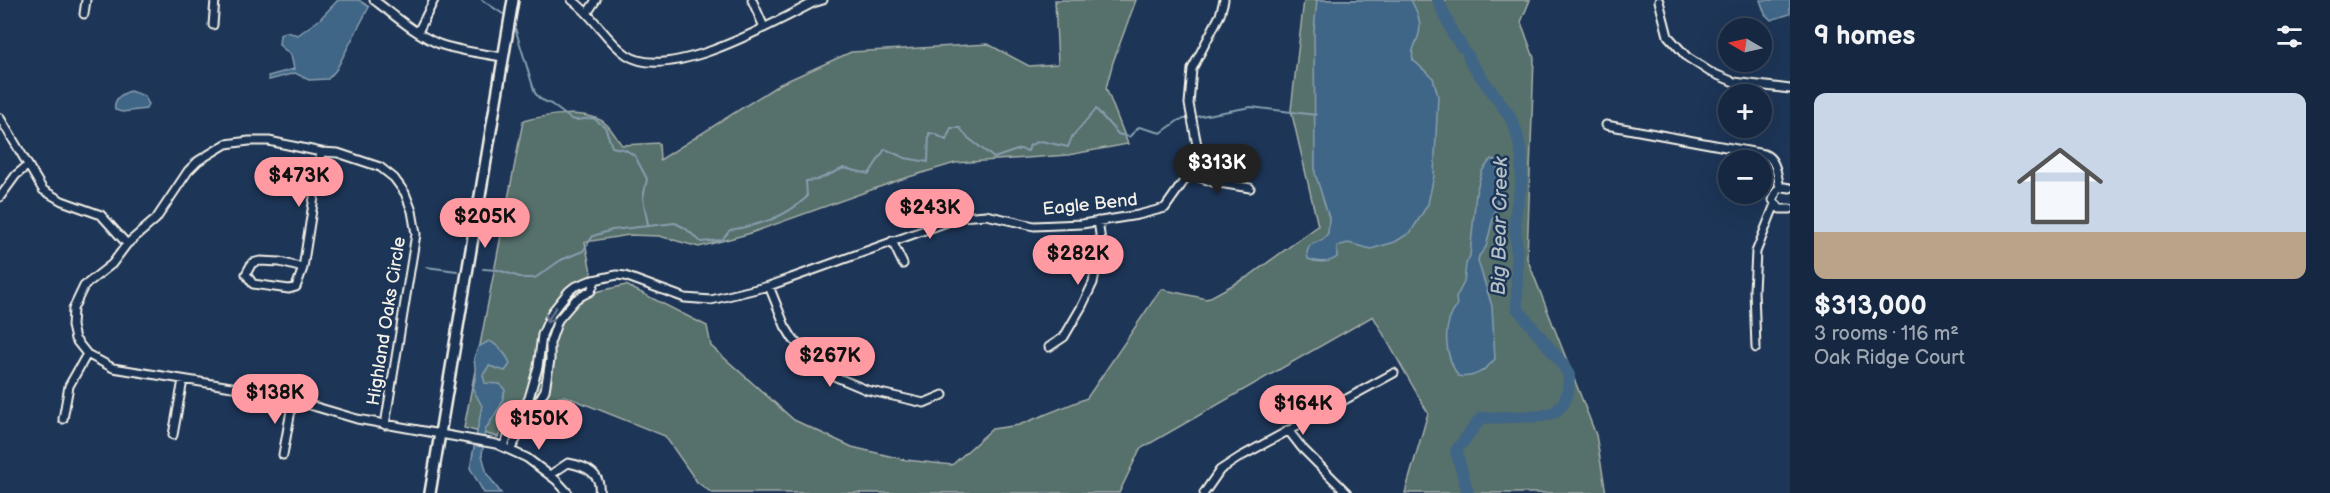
<!DOCTYPE html>
<html lang="en">
<head>
<meta charset="utf-8">
<style>
	:root { --surface:#162841; --page:#23344c; --text:#f1f3f6; --muted:#9ea6b1; --line:#35445a; --accent:#ff9aa2 }
	body { margin:0; font-family:"Balsamiq Sans",sans-serif; background:var(--page); color:var(--text); height:100vh; display:flex; flex-direction:column; font-size:22px; white-space:nowrap }
	* { box-sizing:border-box; margin:0 }
	p { font-size:20px; color:var(--muted) }
	.icon { flex:none; width:33px; height:33px; fill:none; stroke:currentColor; stroke-width:2; stroke-linecap:round; stroke-linejoin:round }
	.map { position:relative; flex:1; overflow:hidden }
	.panel { display:flex; flex-direction:column; background:var(--surface); width:540px }
	.panel>* { flex:none }
	.needle { width:39px; rotate:279deg }
	.controls { position:absolute; left:1718px; top:18px; display:grid; gap:12px }
	.controls a { display:grid; place-items:center; width:54px; height:54px; border-radius:50%; background:var(--surface); box-shadow:0 6px 24px #0002,0 0 0 2px var(--line); font-size:30px }
	.price { position:absolute; translate:-50% -51px; padding:0 14px; border-radius:21px; background:var(--accent); color:#111; font-size:20px; line-height:39px; filter:drop-shadow(0 2px 3px #0008) }
	.price::after { content:''; position:absolute; left:50%; top:36px; width:18px; height:14px; margin-left:-9px; background:inherit; clip-path:polygon(0 0,100% 0,50% 100%) }
	.price.on { background:#222; color:#fff }
	ul { padding:0; list-style:none }
	li { display:grid; align-content:center; gap:12px; height:318px; padding:0 24px }
	li+li { border-top:2px solid var(--line) }
	li span { display:grid; place-items:center; height:186px; border-radius:12px; color:#555 }
	li>.icon { margin-inline-start:auto }
	span .icon { width:108px; height:108px; fill:#fffc; stroke-width:1 }
	li b { font-size:26px }
	h2 { display:flex; justify-content:space-between; align-items:center; height:72px; padding:0 24px; font-size:26px }
	main { display:flex; flex:1; min-height:0 }
	.map>svg:first-child { display:block }
	.green { fill:#576f6c; stroke:#a6b0aa; stroke-width:1.5 }
	.water { fill:#3f6687; stroke:#879eae; stroke-width:1.5 }
	.lines { fill:none; stroke-linecap:round; stroke-linejoin:round }
	.stream { stroke:#879eae; stroke-width:2 }
	.river { stroke:#3f6687; stroke-width:12 }
	.street-casing { stroke:#f4f1e8; stroke-width:11 }
	.secondary-casing { stroke:#f4f1e8; stroke-width:14 }
	.street { stroke:#1d3557; stroke-width:7 }
	.secondary { stroke:#1d3557; stroke-width:9 }
	.oneway { stroke:#68778a }
	.labels { text-anchor:middle; stroke-width:5; stroke-linejoin:round; paint-order:stroke }
	.street-label { font-size:18px; fill:#f4f1e8; stroke:#1d3557 }
	.water-label { font-size:20px; font-style:italic; fill:#b5c0c6; stroke:#1d3557 }
</style>
</head>
<body>
<main>
<div class="map">
<svg width="1790" height="493" viewBox="0 0 1790 493">
	<rect width="100%" height="100%" fill="#1d3557"/>
	<filter id="ink" filterUnits="userSpaceOnUse"><feTurbulence type="fractalNoise" baseFrequency=".0167" numOctaves="2"/><feDisplacementMap in="SourceGraphic" scale="12" xChannelSelector="R" yChannelSelector="G"/><feConvolveMatrix kernelMatrix="1 2 1 2 8 2 1 2 1" color-interpolation-filters="sRGB"/></filter>
	<g filter="url(#ink)">
		<path class="green" d="M1055,0h81l-23,62 -7,26 22,56 -60,11 -113,8 -56,17 -151,54 -49,13 -40,-11 -30,-1 -44,7 10,50 31,-7 81,41 4,20 83,74 58,27 54,13 46,5 40,-36 27,-4 68,-27 74,-109 46,10 42,-23 69,-50 -27,-116 13,-110h226l-9,22 13,36 -7,200 69,177 10,58h-201l23,-80 -55,-97 -233,133 -21,44h-407l-15,-11 -32,-46 -100,-40 -50,10 -17,31 -34,-9 59,-307c22,-6 67,-13 84,4 6,6 10,14 15,20l37,-2 1,17 120,-76 71,-32 137,-8 41,22 29,-2z"/>
		<path class="water" d="M338,0h21l10,7 -33,63 -8,9 -19,1 -14,-7 -26,7 -1,-4 26,-7 -3,-14 -12,-10 1,-10 6,-3 12,3 22,-16z
			M1317,0h94c6,11 12,24 7,37 -3,9 -7,13 -5,23l20,18 5,18 -4,80 -6,28 -17,28 -16,10 -24,7 -23,-6 -11,3v11c-7,6 -20,6 -29,2l-1,-7 3,-7 14,-6 4,-6 1,-15 -14,-45 -1,-143z
			M1760,0h30v14l-19,6 -6,-6z
			M130,91l15,5 3,8 -2,5 -24,3 -7,-2c-2,-10 6,-16 15,-19z
			M1491,159l4,1 7,22 -16,65 -7,9 -1,5 14,45 3,53c-10,12 -22,20 -37,17 -13,-21 -17,-50 -1,-70l-1,-8 8,-16 2,-18 4,-8 6,-63 6,-22z
			M489,341c8,3 19,15 21,23l-5,7 -16,-5 -6,9 2,8 15,1 5,6 -4,15 -16,25 -3,25 5,19 14,19h-17l-14,-25 12,-62 -9,-17 3,-15 -2,-15 4,-12z"/>
		<g class="lines">
			<path class="stream" d="M482,0l21,14
				M515,28l20,65 5,6 11,5 20,15 5,1 17,-2 12,9 7,20 14,3 9,6 12,23 -4,19 5,27
				M426,267l31,4
				M483,269l15,1 25,8h12l26,-18 22,-9 10,-15 19,-6 63,-7 10,5 16,14 21,-2 8,-10c30,-5 54,-12 77,-33l-1,-16 11,-1 27,-12 25,6 16,-25 20,9 23,4 1,-29 6,1 11,6 5,-12h9l7,9 27,21 26,-9 8,2 2,-6 11,-4 27,6 4,-10 24,-28 22,25 11,3 10,-10 22,6 18,-13 72,-13 65,8"/>
			<path class="river" d="M1438,0l15,34 9,13
				M1468,493l-12,-42 25,-33 61,-2 13,-4 9,-9 4,-12 1,-16 -8,-13 -44,-54v-43l-2,-49 6,-31 1,-29 -6,-26 -7,-15 -38,-52 -3,-8"/>
			<defs>
				<path id="street" d="M374,0c20,15 41,34 65,44 21,7 43,10 64,13
					M572,0c22,15 33,40 55,55 42,28 146,-32 186,-52l10,-3
					M752,0l12,27
					M1659,1l9,35 19,21 23,15 24,10 56,7
					M588,12l8,-12
					M84,14l2,-14
					M213,25l2,-25
					M418,32l16,-32
					M0,118l43,72 19,11 39,14 26,29
					M1606,125l158,29c13,5 13,22 16,34
					M1190,174l23,8 37,6
					M1790,188l-6,-1 -7,3 -4,10 7,9h10
					M0,197l16,-22 11,-9
					M892,241l11,23
					M260,261l20,1 23,6 -7,19 -7,2 -36,-5 -7,-10 6,-11z
					M303,268l18,-116
					M769,286l16,40 8,13 19,21 24,17 31,13 57,13 19,-8
					M1049,347l15,-10 18,-31 11,-23 8,-42 -3,-20
					M1756,348l-2,-58 2,-38 19,-48
					M63,419l6,-33 18,-32
					M385,425l31,-191 -4,-23 -7,-18 -11,-15 -14,-11 -42,-14 -17,-1 -52,-11h-20l-23,3 -28,17 -10,10 -32,48 -29,25 -15,20 -28,22 -11,23 -1,17 3,13 12,15 26,14 156,25 88,26 139,25 31,14 29,22 12,13
					M1288,430l14,18 45,45
					M173,435l10,-55
					M503,446l26,-48 9,-31 4,-32 10,-23 17,-21 5,-4 15,-6 28,-6 8,1 60,22 26,2 58,-14 192,-69 25,-2 48,11 48,-2 56,-9 27,-7 28,-40 4,-23 -8,-41 3,-35 28,-54 4,-15
					M510,450l35,-60 5,-30v-17l8,-23 18,-21 15,-8 4,-10
					M283,455l10,-56
					M550,475l18,-12c17,3 34,10 31,30
					M1204,493l16,-23 20,-13 154,-84"/>
				<path id="secondary" d="M430,493l83,-493"/>
			</defs>
			<use href="#street" class="street-casing"/>
			<use href="#secondary" class="secondary-casing"/>
			<use href="#street" class="street"/>
			<use href="#secondary" class="secondary"/>
		</g>
		<defs><path id="oneway-shaft" d="M-6 0H5M1.5-3L5.5 0L1.5 3" fill="none" stroke-width="1.6" stroke-linecap="round" stroke-linejoin="round" transform="scale(1.5)"/></defs>
		<use class="oneway" href="#oneway-shaft" transform="translate(551 315) rotate(120)"/>
	</g>
	<g class="labels">
		<g class="street-label">
			<text transform="translate(1090 204) rotate(-6)" y="6">Eagle Bend</text>
			<text transform="translate(386 321) rotate(-81)" y="6">Highland Oaks Circle</text>
		</g>
		<g class="water-label">
			<text transform="translate(1499 226) rotate(-89)" y="7">Big Bear Creek</text>
		</g>
	</g>
</svg>
<div class="controls">
<a><svg class="needle" viewBox="-14 -14 28 28"><path d="M0-13l5 13h-10z" fill="#e53935"/><path d="M0 13l5-13h-10z" fill="#9ea6b1"/></svg></a>
<a>+</a>
<a>−</a>
</div>
<b class="price on" style="left:1217px;top:195px">$313K</b>
<b class="price" style="left:299px;top:208px">$473K</b>
<b class="price" style="left:930px;top:240px">$243K</b>
<b class="price" style="left:485px;top:249px">$205K</b>
<b class="price" style="left:1078px;top:286px">$282K</b>
<b class="price" style="left:830px;top:388px">$267K</b>
<b class="price" style="left:275px;top:425px">$138K</b>
<b class="price" style="left:1303px;top:436px">$164K</b>
<b class="price" style="left:539px;top:451px">$150K</b>
</div>
<section class="panel">
<h2>9 homes<svg class="icon" aria-label="filters" viewBox="0 0 24 24"><path d="M4 7h16M4 17h16"/><circle cx="9" cy="7" r="2"/><circle cx="15" cy="17" r="2"/></svg></h2>
<ul>
<li><span style="background:linear-gradient(#c9d6e8 75%,#b9a48a 0)"><svg class="icon" aria-label="home" viewBox="0 0 24 24"><path d="M3 11l9-7 9 7M6 9v11h12V9"/></svg></span><div><b>$313,000</b><p>3 rooms · 116 m²</p><p>Oak Ridge Court</p></div></li>
</ul>
</section>
</main>
</body>
</html>
